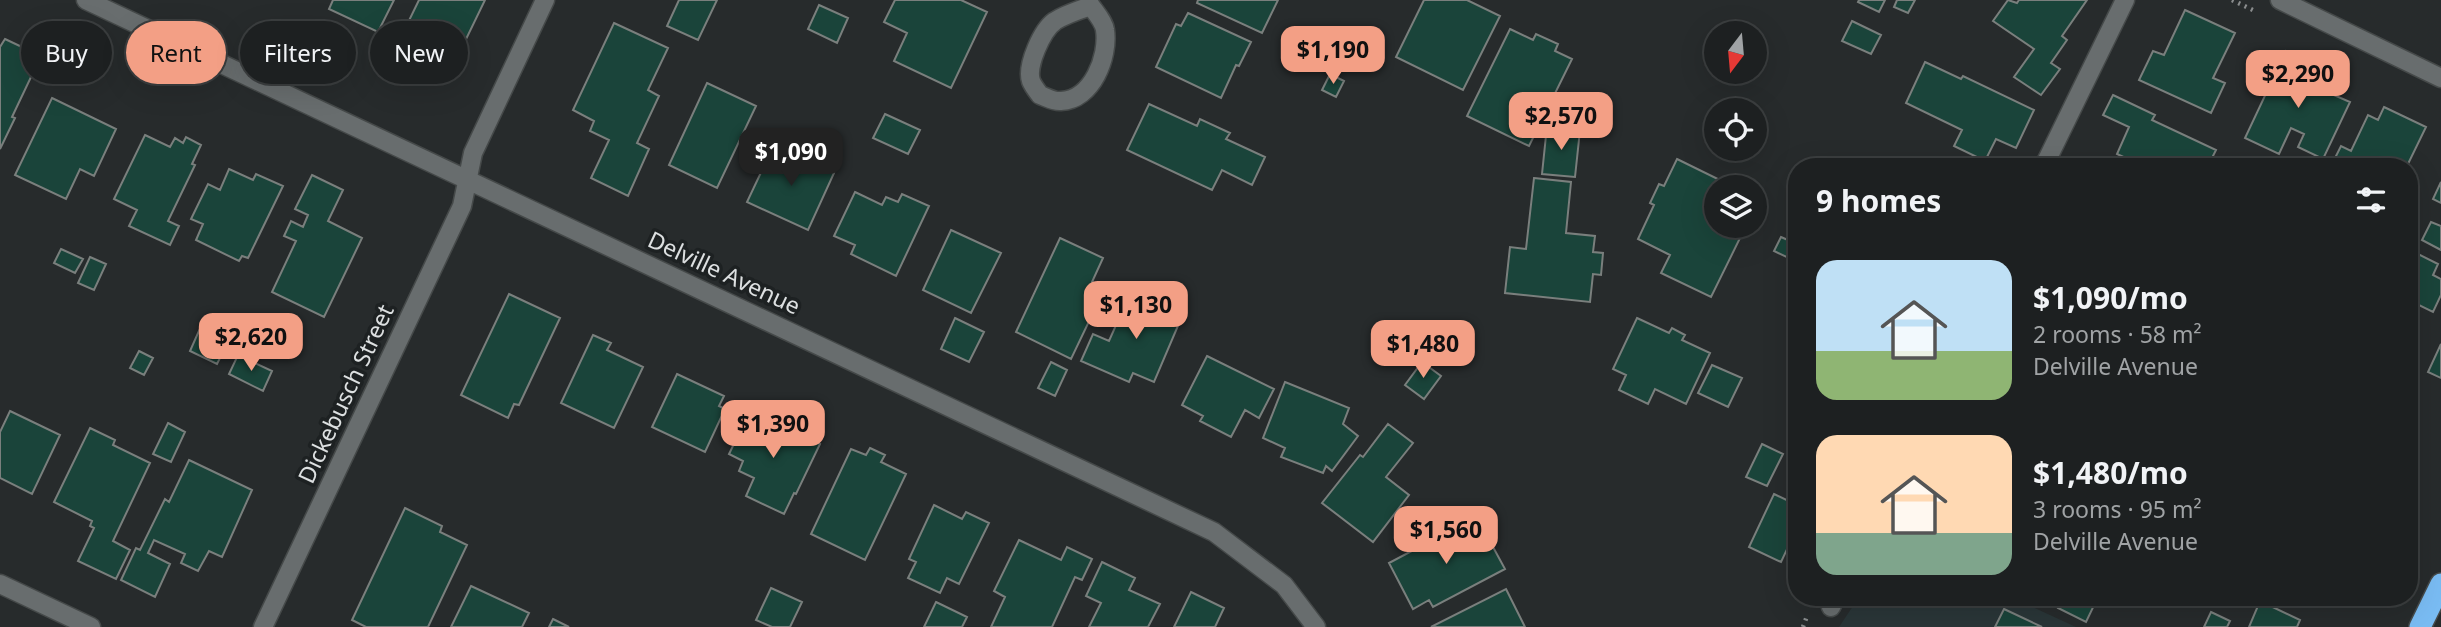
<!DOCTYPE html>
<html lang="en">
<head>
<meta charset="utf-8">
<style>
	:root { --surface:#1d2021; --page:#2a2d2e; --text:#f1f3f6; --muted:#a0a3a5; --line:#3b3e3f; --accent:#f39f85 }
	body { margin:0; font-family:"Noto Sans",sans-serif; background:var(--page); color:var(--text); height:100vh; display:flex; flex-direction:column; font-size:26px; white-space:nowrap }
	* { box-sizing:border-box; margin:0 }
	p { font-size:23px; color:var(--muted) }
	.icon { flex:none; width:38px; height:38px; fill:none; stroke:currentColor; stroke-width:2; stroke-linecap:round; stroke-linejoin:round }
	.map { position:relative; flex:1; overflow:hidden }
	.drawer { position:absolute; left:1788px; top:158px; width:630px; height:448px; display:flex; flex-direction:column; background:var(--surface); border-radius:28px; box-shadow:0 7px 28px #0002,0 0 0 2px var(--line) }
	.drawer>* { flex:none }
	.guide { position:absolute; left:21px; top:21px; width:665px; height:63px; display:flex; gap:14px }
	.needle { width:46px; rotate:196deg }
	.fabs { position:absolute; left:1704px; top:21px; display:grid; gap:14px }
	.fabs a { display:grid; place-items:center; width:63px; height:63px; border-radius:50%; background:var(--surface); box-shadow:0 7px 28px #0002,0 0 0 2px var(--line); font-size:35px }
	.price { position:absolute; translate:-50% -60px; padding:0 16px; border-radius:14px; background:var(--accent); color:#111; font-size:23px; line-height:46px; filter:drop-shadow(0 2px 4px #0008) }
	.price::after { content:''; position:absolute; left:50%; top:42px; width:21px; height:16px; margin-left:-10px; background:inherit; clip-path:polygon(0 0,100% 0,50% 100%) }
	.price.on { background:#222; color:#fff }
	ul { padding:0; list-style:none }
	li { display:flex; align-items:center; gap:21px; height:175px; padding:0 28px }
	li span { display:grid; place-items:center; flex:none; width:196px; height:140px; border-radius:21px; color:#555 }
	li>.icon { margin-inline-start:auto }
	span .icon { width:84px; height:84px; fill:#fffc; stroke-width:1 }
	li b { font-size:30px }
	h2 { display:flex; justify-content:space-between; align-items:center; height:84px; padding:0 28px; font-size:30px }
	.pill { padding:0 24px; border-radius:32px; background:var(--surface); box-shadow:0 7px 28px #0002,0 0 0 2px var(--line); font-size:24px; line-height:63px }
	.pill.on { background:var(--accent); color:#111 }
	.map>svg:first-child { display:block }
	.built { fill:#2a3638 }
	.building { fill:#1a443a; stroke:#7a7f7d; stroke-width:2 }
	.lines { fill:none; stroke-linecap:round; stroke-linejoin:round }
	.minor-casing { stroke:#454949; stroke-width:21 }
	.highway-casing { stroke:#454949; stroke-width:24 }
	.path { stroke:#898c8d; stroke-width:4.5; stroke-dasharray:2 5; stroke-linecap:butt }
	.minor { stroke:#686d6e; stroke-width:18 }
	.highway { stroke:#79bbf2; stroke-width:21 }
	.labels { text-anchor:middle; stroke-width:7; stroke-linejoin:round; paint-order:stroke }
	.street-label { font-size:23px; fill:#dde0e1; stroke:#1d2122 }
</style>
</head>
<body>
<div class="map">
<svg width="2441" height="627" viewBox="0 0 2441 627">
	<rect width="100%" height="100%" fill="#272b2c"/>
	<path class="built" d="M1859,597h152l65,30h-237z"/>
	<path class="building" d="M333,0h61l-16,32 -49,-23z
		M419,0h66l-31,64 -54,-25z
		M679,0h38l-19,40 -31,-14z
		M895,0h66l26,12 -36,76 -57,-27 13,-28 -23,-11z
		M1198,0h80l-16,33 -65,-30z
		M1424,0h43l33,16 -37,74 -67,-33z
		M1859,0h26l-6,12 -21,-10z
		M1897,0h18l-7,13 -14,-6z
		M2008,0l9,3 2,-3h68l-25,36 5,4 -16,23 9,6 -19,26 -27,-18 20,-28 -41,-28z
		M819,5l29,13 -11,25 -29,-14z
		M2185,10l50,23 -22,45 12,5 -14,30 -72,-33 14,-29 11,4z
		M1188,13l63,29 -12,24 -3,-1 -15,33 -65,-31 20,-43 5,2z
		M1852,21l29,14 -10,19 -29,-13z
		M614,23l54,25 -20,42 11,6 -22,47 12,6 -21,47 -37,-18 18,-38 -19,-9 4,-10 -21,-11z
		M1510,29l23,11 3,-6 22,10 -3,7 17,8 -43,87 -62,-30z
		M5,39l36,17 -29,61 3,1 -15,31v-102z
		M2286,51l19,10 -3,7 32,15 -5,10 21,9 -27,57 -25,-12 6,-13 -13,-6 -12,26 -34,-16z
		M1925,62l36,17 2,-3 71,34 -18,38 -20,-9 -11,22 -31,-15 8,-16 -56,-27z
		M1330,74l14,7 -8,16 -14,-7z
		M707,83l49,23 -39,82 -48,-23z
		M2113,95l42,20 -3,5 64,30 -8,16h-65l-26,-12 12,-27 -26,-12z
		M52,98l64,31 -22,47 -14,-7 -14,30 -51,-24z
		M1149,104l48,22 3,-7 30,14 -4,6 39,18 -13,28 -30,-15 -10,20 -85,-40z
		M2384,107l42,20 -19,39h-76l10,-20 10,5 17,-36 10,5z
		M885,114l35,16 -12,24 -35,-16z
		M1547,126l33,4 -5,47 -33,-3z
		M145,135l25,12 5,-9 8,5 3,-6 15,8 -9,19 3,1 -27,56 11,5 -9,19 -41,-19 8,-16 -23,-11z
		M774,145l60,28 -26,57 -61,-28z
		M1677,159l53,26 -1,2h-12v39h15l11,6 -32,65 -50,-24 9,-18 -32,-16 16,-34 -4,-2 9,-19 5,2z
		M229,169l24,11 3,-6 27,12 -35,72 -6,-2 -3,5 -43,-21 7,-16 -12,-5 17,-35 12,6z
		M312,175l31,15 -15,31 34,17 -38,79 -52,-25 24,-51 -12,-5 7,-15 12,6 5,-12 -13,-6z
		M1534,178l37,4 -5,51 29,3 -2,16 10,1 -2,22 -8,-1 -3,28 -85,-9 5,-46 16,2z
		M2441,182v21l-8,-4z
		M855,192l27,13 4,-8 12,5 4,-8 27,12 -33,70 -45,-22 4,-9 -21,-9z
		M2431,222l10,4v24l-19,-10z
		M951,230l50,23 -30,60 -48,-23z
		M1781,237l16,7v8l-4,8 -19,-9z
		M1060,238l43,20 -11,24 13,6 -34,71 -55,-27z
		M61,249l22,10 -8,14 -21,-10z
		M2410,250l28,14 -5,11 8,4v16l-8,17 -16,-8 -5,10 -2,-1z
		M90,257l16,7 -12,26 -16,-7z
		M1134,293l49,21 -29,68 -21,-9 -4,9 -48,-21 12,-27 16,7 12,-27 4,1z
		M509,294l51,24 -41,87 -5,-1 -6,14 -47,-23z
		M955,318l29,14 -15,30 -28,-13z
		M1637,318l32,15 3,-5 13,7 -3,5 28,13 -24,51 -31,-15 -7,15 -29,-14 7,-15 -13,-6z
		M202,324l28,14 -13,26 -27,-13z
		M593,335l18,8 -4,7 36,17 -29,61 -53,-25z
		M2441,344v34l-13,-6z
		M139,351l14,7 -9,17 -14,-7z
		M238,355l34,16 -9,20 -34,-17z
		M1207,356l67,33 -15,29 -14,-8 -14,27 -31,-16 3,-5 -21,-11z
		M1051,362l16,8 -12,26 -17,-8z
		M1422,362l19,14 -17,23 -19,-14z
		M1712,365l30,13 -14,29 -30,-14z
		M677,374l47,22 -5,10 6,3 -20,43 -53,-25z
		M1285,382l64,26 -6,16 15,12 -26,35 -6,-5 -3,7 -42,-16 4,-9 -22,-10z
		M10,411l50,24 -28,59 -32,-16v-46z
		M750,411l70,33 -24,50 -2,-1 -10,21 -38,-18 8,-18 -15,-7 4,-10 -14,-7z
		M168,423l17,9 -14,30 -18,-8z
		M1388,424l25,19 -27,34 23,18 -36,47 -51,-39 38,-48 3,2z
		M90,428l25,12 -2,5 37,18 -37,78 17,9 -14,29 -38,-18 16,-33 -4,-2 2,-5 -38,-19z
		M1762,444l21,10 -16,32 -21,-9z
		M870,448l15,7 -4,7 25,12 -41,86 -54,-26 40,-85 15,6z
		M189,460l63,30 -30,67 -13,-6 -11,20 -17,-8 4,-9 -31,-14 -6,13 22,11 -15,33 -34,-17 15,-32 4,2 25,-51 4,3z
		M1774,494l23,11v44l-8,-4 -8,17 -32,-15z
		M934,505l28,14 4,-7 23,11 -30,61 -12,-6 -7,15 -32,-15 8,-16 -7,-3z
		M405,508l37,18 -2,6 27,13 -39,82h-62l-14,-7z
		M1473,523l9,16 5,-3 18,33 -72,38 -4,-7 -16,9 -24,-46 68,-36 2,3z
		M1019,540l42,20 6,-13 25,12 -10,21 -7,-3 -23,50h-61l14,-30 -11,-6z
		M1102,562l33,16 -6,12 31,14 -12,23h-59l12,-24 -15,-7z
		M471,586l58,27 -7,14h-71z
		M771,588l31,14 -12,25h-18l-16,-7z
		M1506,589l19,38h-94z
		M1191,592l33,16 -9,19h-41z
		M2063,597h35l-12,25 -28,-14z
		M2206,597h24l-4,9z
		M2260,601l40,19 -3,7h-48z
		M936,602l31,15 -5,10h-38z
		M2004,609l38,18h-47z
		M2211,612l19,9 -3,6h-23z
		M553,619l16,8h-20z"/>
	<g class="lines">
		<defs>
			<path id="minor" d="M86,0l1128,532 70,53 32,42
				M2280,0l161,78
				M1091,6c5,7 13,16 14,24 4,27 -13,70 -44,71 -7,1 -15,-4 -21,-6 -3,-4 -7,-9 -9,-14 -5,-15 11,-51 24,-60 11,-7 24,-11 36,-15z
				M2044,166l81,-166
				M0,584l91,43
				M1831,607l5,-10
				M263,627l199,-421 11,-53 72,-153"/>
			<path id="highway" d="M2420,627l21,-43"/>
		</defs>
		<use href="#minor" class="minor-casing"/>
		<use href="#highway" class="highway-casing"/>
		<path class="path" d="M2232,0l25,12
			M1803,627l4,-11"/>
		<use href="#minor" class="minor"/>
		<use href="#highway" class="highway"/>
	</g>
	<g class="labels">
		<g class="street-label">
			<text transform="translate(724 273) rotate(25)" y="8">Delville Avenue</text>
			<text transform="translate(346 394) rotate(-65)" y="8">Dickebusch Street</text>
		</g>
	</g>
</svg>
<div class="fabs">
<a><svg class="needle" viewBox="-14 -14 28 28"><path d="M0-13l5 13h-10z" fill="#e53935"/><path d="M0 13l5-13h-10z" fill="#a0a3a5"/></svg></a>
<a><svg class="icon" aria-label="locate" viewBox="0 0 24 24"><circle cx="12" cy="12" r="6"/><path d="M12 2v4M12 18v4M2 12h4M18 12h4"/></svg></a>
<a><svg class="icon" aria-label="layers" viewBox="0 0 24 24"><path d="M12 4l9 5-9 5-9-5zM3 14l9 5 9-5"/></svg></a>
</div>
<b class="price" style="left:1333px;top:86px">$1,190</b>
<b class="price" style="left:2298px;top:110px">$2,290</b>
<b class="price" style="left:1561px;top:152px">$2,570</b>
<b class="price on" style="left:791px;top:188px">$1,090</b>
<b class="price" style="left:1136px;top:341px">$1,130</b>
<b class="price" style="left:251px;top:373px">$2,620</b>
<b class="price" style="left:1423px;top:380px">$1,480</b>
<b class="price" style="left:773px;top:460px">$1,390</b>
<b class="price" style="left:1446px;top:566px">$1,560</b>
<div class="guide">
<a class="pill">Buy</a>
<a class="pill on">Rent</a>
<a class="pill">Filters</a>
<a class="pill">New</a>
</div>
<section class="drawer">
<h2>9 homes<svg class="icon" aria-label="filters" viewBox="0 0 24 24"><path d="M4 7h16M4 17h16"/><circle cx="9" cy="7" r="2"/><circle cx="15" cy="17" r="2"/></svg></h2>
<ul>
<li><span style="background:linear-gradient(#bfe0f5 65%,#8fb573 0)"><svg class="icon" aria-label="home" viewBox="0 0 24 24"><path d="M3 11l9-7 9 7M6 9v11h12V9"/></svg></span><div><b>$1,090/mo</b><p>2 rooms · 58 m²</p><p>Delville Avenue</p></div></li>
<li><span style="background:linear-gradient(#ffd9b3 70%,#7fa58c 0)"><svg class="icon" aria-label="home" viewBox="0 0 24 24"><path d="M3 11l9-7 9 7M6 9v11h12V9"/></svg></span><div><b>$1,480/mo</b><p>3 rooms · 95 m²</p><p>Delville Avenue</p></div></li>
</ul>
</section>
</div>
</body>
</html>
